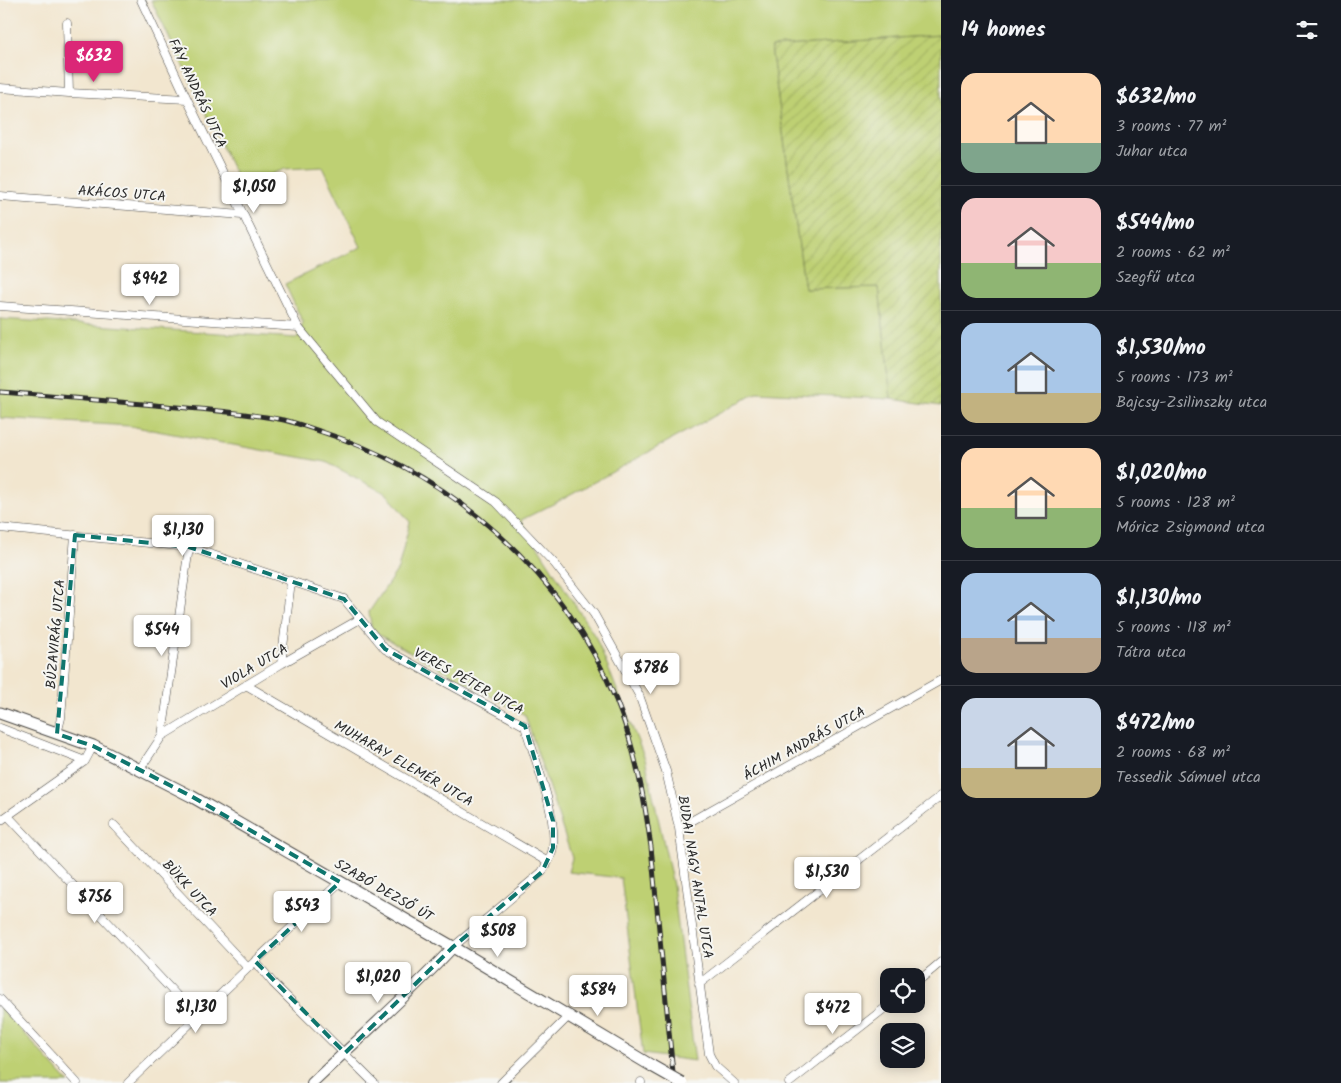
<!DOCTYPE html>
<html lang="en">
<head>
<meta charset="utf-8">
<style>
	:root { --surface:#171b24; --page:#20242c; --text:#f1f3f6; --muted:#9ea1a6; --line:#363941; --accent:#db2777 }
	body { margin:0; font-family:Kalam,sans-serif; background:var(--page); color:var(--text); height:100vh; display:flex; flex-direction:column; font-size:19px; white-space:nowrap }
	* { box-sizing:border-box; margin:0 }
	p { font-size:16px; color:var(--muted) }
	.icon { flex:none; width:28px; height:28px; fill:none; stroke:currentColor; stroke-width:2; stroke-linecap:round; stroke-linejoin:round }
	.map { position:relative; flex:1; overflow:hidden }
	.sheet { display:flex; flex-direction:column; background:var(--surface); width:400px }
	.sheet>* { flex:none }
	.buttons { position:absolute; left:880px; top:968px; display:grid; gap:10px }
	.buttons a { display:grid; place-items:center; width:45px; height:45px; border-radius:10px; background:var(--surface); box-shadow:0 2px 12px #0003; font-size:25px }
	.price { position:absolute; translate:-50% -42px; padding:0 11px; border-radius:5px; background:#fff; color:#222; font-size:16px; line-height:32px; filter:drop-shadow(0 1px 2px #0008) }
	.price::after { content:''; position:absolute; left:50%; top:30px; width:15px; height:11px; margin-left:-8px; background:inherit; clip-path:polygon(0 0,100% 0,50% 100%) }
	.price.current { background:var(--accent); color:#fff }
	ul { padding:0; list-style:none }
	li { display:flex; align-items:center; gap:15px; height:125px; padding:0 20px }
	li+li { border-top:1px solid var(--line) }
	li span { display:grid; place-items:center; flex:none; width:140px; height:100px; border-radius:15px; color:#555 }
	li>.icon { margin-inline-start:auto }
	span .icon { width:60px; height:60px; fill:#fffc; stroke-width:1 }
	li b { font-size:21px }
	h2 { display:flex; justify-content:space-between; align-items:center; height:60px; padding:0 20px; font-size:21px }
	main { display:flex; flex:1; min-height:0 }
	.map>svg:first-child { display:block }
	.grass { fill:#bed073; stroke:#747e4f }
	.garden { fill:url(#garden-furrows); stroke:#747e4f }
	.lines { fill:none; stroke-linecap:round; stroke-linejoin:round }
	.minor-casing { stroke:#494744; stroke-width:9 }
	.tertiary-casing { stroke:#494744; stroke-width:12 }
	.secondary-casing { stroke:#494744; stroke-width:13 }
	.minor { stroke:#fff; stroke-width:8 }
	.tertiary { stroke:#fff; stroke-width:10 }
	.secondary { stroke:#fff; stroke-width:11 }
	.rail-casing { stroke:#2b2b2b; stroke-width:5 }
	.rail { stroke:#f6f6f2; stroke-width:3; stroke-dasharray:9; stroke-linecap:butt }
	.secondary-bridge-casing { stroke:#494744; stroke-width:13; stroke-linecap:butt }
	.secondary-bridge { stroke:#fff; stroke-width:11 }
	.marked { fill:none; stroke:#0f766e; stroke-width:4; stroke-dasharray:10 6; stroke-linejoin:round }
	.labels { text-anchor:middle; stroke-width:4; stroke-linejoin:round; paint-order:stroke }
	.street-label { font-size:14px; fill:#2b2b2b; stroke:#f6f6f2 }
</style>
</head>
<body>
<main>
<div class="map">
<svg width="941" height="1083" viewBox="0 0 941 1083">
	<defs>
		<pattern id="garden-furrows" width="10" height="10" patternUnits="userSpaceOnUse" patternTransform="scale(1.25)"><rect width="10" height="10" fill="#bed073"/><path d="M-1 1l2-2M0 10L10 0M9 11l2-2" fill="none" stroke="#a3b364"/></pattern>
	</defs>
	<rect width="100%" height="100%" fill="#f6f6f2"/>
	<filter id="ink" filterUnits="userSpaceOnUse"><feTurbulence type="fractalNoise" baseFrequency=".02" numOctaves="2"/><feDisplacementMap in="SourceGraphic" scale="10" xChannelSelector="R" yChannelSelector="G"/><feConvolveMatrix kernelMatrix="1 2 1 2 8 2 1 2 1" color-interpolation-filters="sRGB"/></filter>
	<filter id="wash" filterUnits="userSpaceOnUse"><feTurbulence type="fractalNoise" baseFrequency=".0096" numOctaves="4" result="noise"/><feDisplacementMap in="SourceGraphic" scale="20" xChannelSelector="R" yChannelSelector="G"/><feGaussianBlur stdDeviation="1.12" result="paint"/><feColorMatrix in="noise" values="0 0 0 0 0 0 0 0 0 0 0 0 0 0 0 0 0 1.4 0 .05"/><feComposite in="paint" operator="in"/></filter>
	<g filter="url(#wash)">
		<rect width="100%" height="100%" fill="#f2e6cf"/>
		<path class="grass" d="M151,0h790v35l-170,12 34,242 74,-2 12,112 -133,-7 -193,106 -44,22 75,118 49,121 28,126 22,176 -52,-7 -22,-176 -53,-6 4,-14 -47,-143 -153,-84 -3,-19 29,-43 12,-47 -23,-28 -61,-32 -196,-36 -130,-8v-99l297,19 6,-15 -18,-39 76,-37 -38,-80 -38,2 -44,17z
			M0,1007l69,76h-69z"/>
		<path class="garden" d="M941,35v371l-50,-7 -12,-112 -74,2 -34,-242z"/>
	</g>
	<g filter="url(#ink)">
		<g class="lines">
			<defs>
				<path id="minor" d="M141,0l46,99 111,228 79,95 119,80 59,62 39,50 45,81 27,76 13,57 30,226 6,12 19,17
					M67,23l2,70
					M0,88l69,5 118,6
					M0,196l242,19
					M0,306l298,21
					M0,528l189,19 155,52 41,50 140,77c10,34 32,88 28,121 -1,10 -6,17 -11,25l-89,75
					M281,664l10,-83
					M246,685l302,177
					M0,728l85,33
					M57,734l4,-16 14,-183
					M162,736l119,-72 79,-45
					M140,769l22,-33 27,-189
					M8,816l189,201
					M0,821l85,-60 8,-15
					M114,825l134,143
					M679,828l262,-148
					M255,961l18,22 101,100
					M916,983l25,-21
					M699,984l242,-188
					M0,999l77,84
					M641,1082v1
					M128,1083l120,-115 92,-86
					M501,1083l69,-68
					M789,1083l101,-79"/>
				<path id="tertiary" d="M312,1083c47,-45 97,-88 141,-136"/>
				<path id="secondary" d="M0,713l93,33 98,50 262,151 199,119"/>
			</defs>
			<use href="#minor" class="minor-casing"/>
			<use href="#tertiary" class="tertiary-casing"/>
			<use href="#secondary" class="secondary-casing"/>
			<use href="#minor" class="minor"/>
			<use href="#tertiary" class="tertiary"/>
			<use href="#secondary" class="secondary"/>
			<defs>
				<path id="rail" d="M0,392c52,4 104,9 155,13 43,4 87,7 129,15 13,3 26,8 38,12 129,41 242,141 294,268 19,47 28,96 35,147l23,236"/>
			</defs>
			<use href="#rail" class="rail-casing"/>
			<use href="#rail" class="rail"/>
			<defs>
				<path id="secondary-bridge" d="M652,1066l30,17"/>
			</defs>
			<use href="#secondary-bridge" class="secondary-bridge-casing"/>
			<use href="#secondary-bridge" class="secondary-bridge"/>
		</g>
	</g>
	<path class="marked" d="M75,535l114,12 155,52 41,50 140,77 28,95v27l-11,24 -89,75 -108,106 -90,-92 85,-79 -149,-86 -98,-50 -36,-12z"/>
	<g class="labels">
		<g class="street-label">
			<text transform="translate(198 93) rotate(65)" y="5">FÁY ANDRÁS UTCA</text>
			<text transform="translate(122 193) rotate(4)" y="5">AKÁCOS UTCA</text>
			<text transform="translate(55 634) rotate(-85)" y="5">BÚZAVIRÁG UTCA</text>
			<text transform="translate(254 666) rotate(-31)" y="5">VIOLA UTCA</text>
			<text transform="translate(469 681) rotate(29)" y="5">VERES PÉTER UTCA</text>
			<text transform="translate(804 743) rotate(-29)" y="5">ÁCHIM ANDRÁS UTCA</text>
			<text transform="translate(404 763) rotate(30)" y="5">MUHARAY ELEMÉR UTCA</text>
			<text transform="translate(696 877) rotate(81)" y="5">BUDAI NAGY ANTAL UTCA</text>
			<text transform="translate(190 888) rotate(47)" y="5">BÜKK UTCA</text>
			<text transform="translate(384 890) rotate(30)" y="5">SZABÓ DEZSŐ ÚT</text>
		</g>
	</g>
</svg>
<div class="buttons">
<a><svg class="icon" aria-label="locate" viewBox="0 0 24 24"><circle cx="12" cy="12" r="6"/><path d="M12 2v4M12 18v4M2 12h4M18 12h4"/></svg></a>
<a><svg class="icon" aria-label="layers" viewBox="0 0 24 24"><path d="M12 4l9 5-9 5-9-5zM3 14l9 5 9-5"/></svg></a>
</div>
<b class="price current" style="left:94px;top:83px">$632</b>
<b class="price" style="left:254px;top:214px">$1,050</b>
<b class="price" style="left:150px;top:306px">$942</b>
<b class="price" style="left:183px;top:557px">$1,130</b>
<b class="price" style="left:162px;top:657px">$544</b>
<b class="price" style="left:651px;top:695px">$786</b>
<b class="price" style="left:827px;top:899px">$1,530</b>
<b class="price" style="left:95px;top:924px">$756</b>
<b class="price" style="left:302px;top:933px">$543</b>
<b class="price" style="left:498px;top:958px">$508</b>
<b class="price" style="left:378px;top:1004px">$1,020</b>
<b class="price" style="left:598px;top:1017px">$584</b>
<b class="price" style="left:196px;top:1034px">$1,130</b>
<b class="price" style="left:833px;top:1035px">$472</b>
</div>
<section class="sheet">
<h2>14 homes<svg class="icon" aria-label="filters" viewBox="0 0 24 24"><path d="M4 7h16M4 17h16"/><circle cx="9" cy="7" r="2"/><circle cx="15" cy="17" r="2"/></svg></h2>
<ul>
<li><span style="background:linear-gradient(#ffd9b3 70%,#7fa58c 0)"><svg class="icon" aria-label="home" viewBox="0 0 24 24"><path d="M3 11l9-7 9 7M6 9v11h12V9"/></svg></span><div><b>$632/mo</b><p>3 rooms · 77 m²</p><p>Juhar utca</p></div></li>
<li><span style="background:linear-gradient(#f6c9c9 65%,#8fb573 0)"><svg class="icon" aria-label="home" viewBox="0 0 24 24"><path d="M3 11l9-7 9 7M6 9v11h12V9"/></svg></span><div><b>$544/mo</b><p>2 rooms · 62 m²</p><p>Szegfű utca</p></div></li>
<li><span style="background:linear-gradient(#a9c7e8 70%,#c2b280 0)"><svg class="icon" aria-label="home" viewBox="0 0 24 24"><path d="M3 11l9-7 9 7M6 9v11h12V9"/></svg></span><div><b>$1,530/mo</b><p>5 rooms · 173 m²</p><p>Bajcsy-Zsilinszky utca</p></div></li>
<li><span style="background:linear-gradient(#ffd9b3 60%,#8fb573 0)"><svg class="icon" aria-label="home" viewBox="0 0 24 24"><path d="M3 11l9-7 9 7M6 9v11h12V9"/></svg></span><div><b>$1,020/mo</b><p>5 rooms · 128 m²</p><p>Móricz Zsigmond utca</p></div></li>
<li><span style="background:linear-gradient(#a9c7e8 65%,#b9a48a 0)"><svg class="icon" aria-label="home" viewBox="0 0 24 24"><path d="M3 11l9-7 9 7M6 9v11h12V9"/></svg></span><div><b>$1,130/mo</b><p>5 rooms · 118 m²</p><p>Tátra utca</p></div></li>
<li><span style="background:linear-gradient(#c9d6e8 70%,#c2b280 0)"><svg class="icon" aria-label="home" viewBox="0 0 24 24"><path d="M3 11l9-7 9 7M6 9v11h12V9"/></svg></span><div><b>$472/mo</b><p>2 rooms · 68 m²</p><p>Tessedik Sámuel utca</p></div></li>
</ul>
</section>
</main>
</body>
</html>
